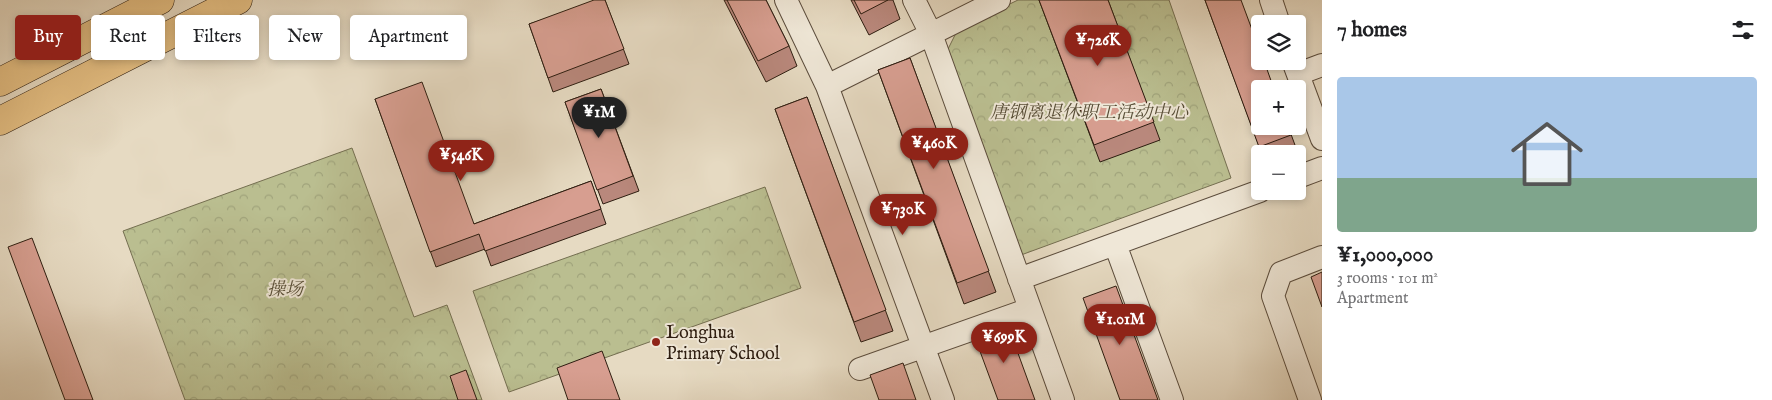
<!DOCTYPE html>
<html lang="en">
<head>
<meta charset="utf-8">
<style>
	:root { --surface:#fff; --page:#f2f2f2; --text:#202124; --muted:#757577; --accent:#8f2418 }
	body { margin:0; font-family:"IM FELL English","Noto Serif SC",serif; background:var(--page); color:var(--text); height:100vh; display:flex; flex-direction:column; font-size:19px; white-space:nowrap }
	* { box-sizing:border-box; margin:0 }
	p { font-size:16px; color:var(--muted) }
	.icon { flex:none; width:28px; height:28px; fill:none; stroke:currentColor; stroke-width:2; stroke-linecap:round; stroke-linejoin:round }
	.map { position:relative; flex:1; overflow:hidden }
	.panel { display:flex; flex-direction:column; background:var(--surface); width:450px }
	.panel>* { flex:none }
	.top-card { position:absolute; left:15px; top:15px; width:475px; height:45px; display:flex; gap:10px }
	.fabs { position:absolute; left:1251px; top:15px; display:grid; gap:10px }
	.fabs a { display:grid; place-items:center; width:55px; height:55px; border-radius:5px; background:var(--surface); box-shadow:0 2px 8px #0003; font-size:25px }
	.price { position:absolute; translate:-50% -42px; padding:0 11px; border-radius:18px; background:var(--accent); color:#fff; font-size:16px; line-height:32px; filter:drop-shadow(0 1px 2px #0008) }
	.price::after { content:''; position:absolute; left:50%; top:30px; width:15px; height:11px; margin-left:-8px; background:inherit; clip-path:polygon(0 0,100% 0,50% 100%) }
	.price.selected { background:#222; color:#fff }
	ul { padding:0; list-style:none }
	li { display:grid; align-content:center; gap:10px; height:265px; padding:0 15px }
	li span { display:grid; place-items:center; height:155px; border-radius:5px; color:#555 }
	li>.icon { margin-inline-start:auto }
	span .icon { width:90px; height:90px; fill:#fffc; stroke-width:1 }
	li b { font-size:21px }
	h2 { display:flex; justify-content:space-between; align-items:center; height:60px; padding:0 15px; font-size:21px }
	.tag { padding:0 18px; border-radius:5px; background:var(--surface); box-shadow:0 2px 8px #0003; font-size:18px; line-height:45px }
	.tag.selected { background:var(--accent); color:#fff }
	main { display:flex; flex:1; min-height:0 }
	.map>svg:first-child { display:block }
	.forest { fill:url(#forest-crowns); stroke:#746e50 }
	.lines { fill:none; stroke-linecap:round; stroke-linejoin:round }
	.minor-casing { stroke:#5b4c3c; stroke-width:24 }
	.major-casing { stroke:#2d1d10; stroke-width:29 }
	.minor { stroke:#efe7d7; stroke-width:22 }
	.major { stroke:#e3bd81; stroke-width:28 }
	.wall { fill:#b9887c; stroke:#2d1d10 }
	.building { fill:#d79e90; stroke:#2d1d10 }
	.poi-dot { fill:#8f2418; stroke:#efe7d7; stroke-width:2 }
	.labels { text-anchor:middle; stroke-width:4; stroke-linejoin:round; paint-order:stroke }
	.park-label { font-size:18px; font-style:italic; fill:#574d36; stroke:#efe7d7 }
	.poi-label { font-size:18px; fill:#2d1d10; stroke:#efe7d7; text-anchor:start }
</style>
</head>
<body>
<main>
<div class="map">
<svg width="1322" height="400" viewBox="0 0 1322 400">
	<defs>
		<pattern id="forest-crowns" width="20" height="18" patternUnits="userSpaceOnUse" patternTransform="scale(1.25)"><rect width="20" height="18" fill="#babe90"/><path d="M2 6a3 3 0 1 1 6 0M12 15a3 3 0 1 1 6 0" fill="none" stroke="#a0a37b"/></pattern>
	</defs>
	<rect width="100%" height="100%" fill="#e6dac2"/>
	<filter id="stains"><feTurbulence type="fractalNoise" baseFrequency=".004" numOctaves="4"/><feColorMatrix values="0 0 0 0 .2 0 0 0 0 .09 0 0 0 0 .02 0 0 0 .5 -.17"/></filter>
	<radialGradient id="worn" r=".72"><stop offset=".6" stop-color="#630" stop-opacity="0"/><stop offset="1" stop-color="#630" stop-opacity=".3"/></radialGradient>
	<path class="forest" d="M1018,0h151l62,178 -210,77 -73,-206 10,-20z
		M352,148l62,169 33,-12 35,95h-297l-62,-169z
		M765,187l36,101 -292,104 -36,-101z"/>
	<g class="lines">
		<defs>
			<path id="minor" d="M786,0l41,86 116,314
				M914,0l17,34 132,366
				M1271,0l8,24
				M1293,61l29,78
				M1298,74l24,-9
				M827,86l172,-86
				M1298,177l24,-9
				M1115,244l57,156
				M1019,279l241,-88
				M860,369l170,-60
				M1310,400l-37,-104 8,-23 41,-16"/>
			<path id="major" d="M0,82l160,-82
				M0,121l238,-121"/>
		</defs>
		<use href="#minor" class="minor-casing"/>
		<use href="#major" class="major-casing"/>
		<use href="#minor" class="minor"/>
		<use href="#major" class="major"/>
	</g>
	<path class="wall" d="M605,0l24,64 -76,28 -24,-68z
		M724,0h42l23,46 8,20 -31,16z
		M851,0h42l7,19 -31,16z
		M1039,0h69l52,140 -60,22z
		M1205,0l83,126 11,30 -1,1v-3h-36z
		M910,58l86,234 -32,12 -86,-234z
		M601,89l38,102 -36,13 -38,-102z
		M807,97l86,234 -32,11 -86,-233z
		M375,99l99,125 117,-43 15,43 -115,42 -6,-17 -49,18z"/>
	<path class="building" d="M594,0h11l19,49 -76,29 -19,-54z
		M727,0h39l23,46 -31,15z
		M854,0h34l-27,14z
		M1039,0h69l46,122 -60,23z
		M1205,0h36l19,51v10h4l10,28h-14v37h28l3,9 -32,12z
		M910,58l79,213 -32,12 -79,-213z
		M422,82l52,142 117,-43 10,28 -116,42 -6,-17 -49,18 -55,-153z
		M601,89l32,87 -36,14 -32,-88z
		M807,97l79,213 -32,12 -79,-213z
		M32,238l61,162h-28l-57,-153z
		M1322,272v35l-11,-30z
		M1116,286l42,114h-38l-37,-102z
		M1007,323l28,77h-37l-24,-65z
		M602,351l18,49h-52l-11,-32z
		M903,363l13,37h-37l-9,-25z
		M466,370l11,30h-19l-8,-24z"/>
	<circle class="poi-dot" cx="656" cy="342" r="5"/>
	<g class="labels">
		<g class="park-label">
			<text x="1089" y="118">唐钢离退休职工活动中心</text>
			<text x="285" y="295">操场</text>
		</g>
		<g class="poi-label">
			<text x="666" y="338">Longhua<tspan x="666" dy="21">Primary School</tspan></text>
		</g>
	</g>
	<rect width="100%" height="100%" filter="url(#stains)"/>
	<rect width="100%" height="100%" fill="url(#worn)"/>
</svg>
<div class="fabs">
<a><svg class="icon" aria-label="layers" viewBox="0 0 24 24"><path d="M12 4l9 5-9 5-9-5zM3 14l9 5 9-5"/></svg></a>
<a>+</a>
<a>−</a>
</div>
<b class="price" style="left:1098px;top:67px">¥726K</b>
<b class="price selected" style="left:599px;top:139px">¥1M</b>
<b class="price" style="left:934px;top:170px">¥460K</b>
<b class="price" style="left:461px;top:182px">¥546K</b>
<b class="price" style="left:903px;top:236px">¥730K</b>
<b class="price" style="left:1120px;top:346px">¥1.01M</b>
<b class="price" style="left:1004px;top:364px">¥699K</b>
<div class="top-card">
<a class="tag selected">Buy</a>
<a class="tag">Rent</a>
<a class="tag">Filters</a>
<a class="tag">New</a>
<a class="tag">Apartment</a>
</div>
</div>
<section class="panel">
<h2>7 homes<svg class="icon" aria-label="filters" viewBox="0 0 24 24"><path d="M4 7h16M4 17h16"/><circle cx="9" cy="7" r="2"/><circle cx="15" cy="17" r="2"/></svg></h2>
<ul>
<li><span style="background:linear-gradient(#a9c7e8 65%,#7fa58c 0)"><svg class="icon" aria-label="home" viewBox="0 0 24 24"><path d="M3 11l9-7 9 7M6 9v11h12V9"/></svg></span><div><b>¥1,000,000</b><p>3 rooms · 101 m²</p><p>Apartment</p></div></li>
</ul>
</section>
</main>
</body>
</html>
